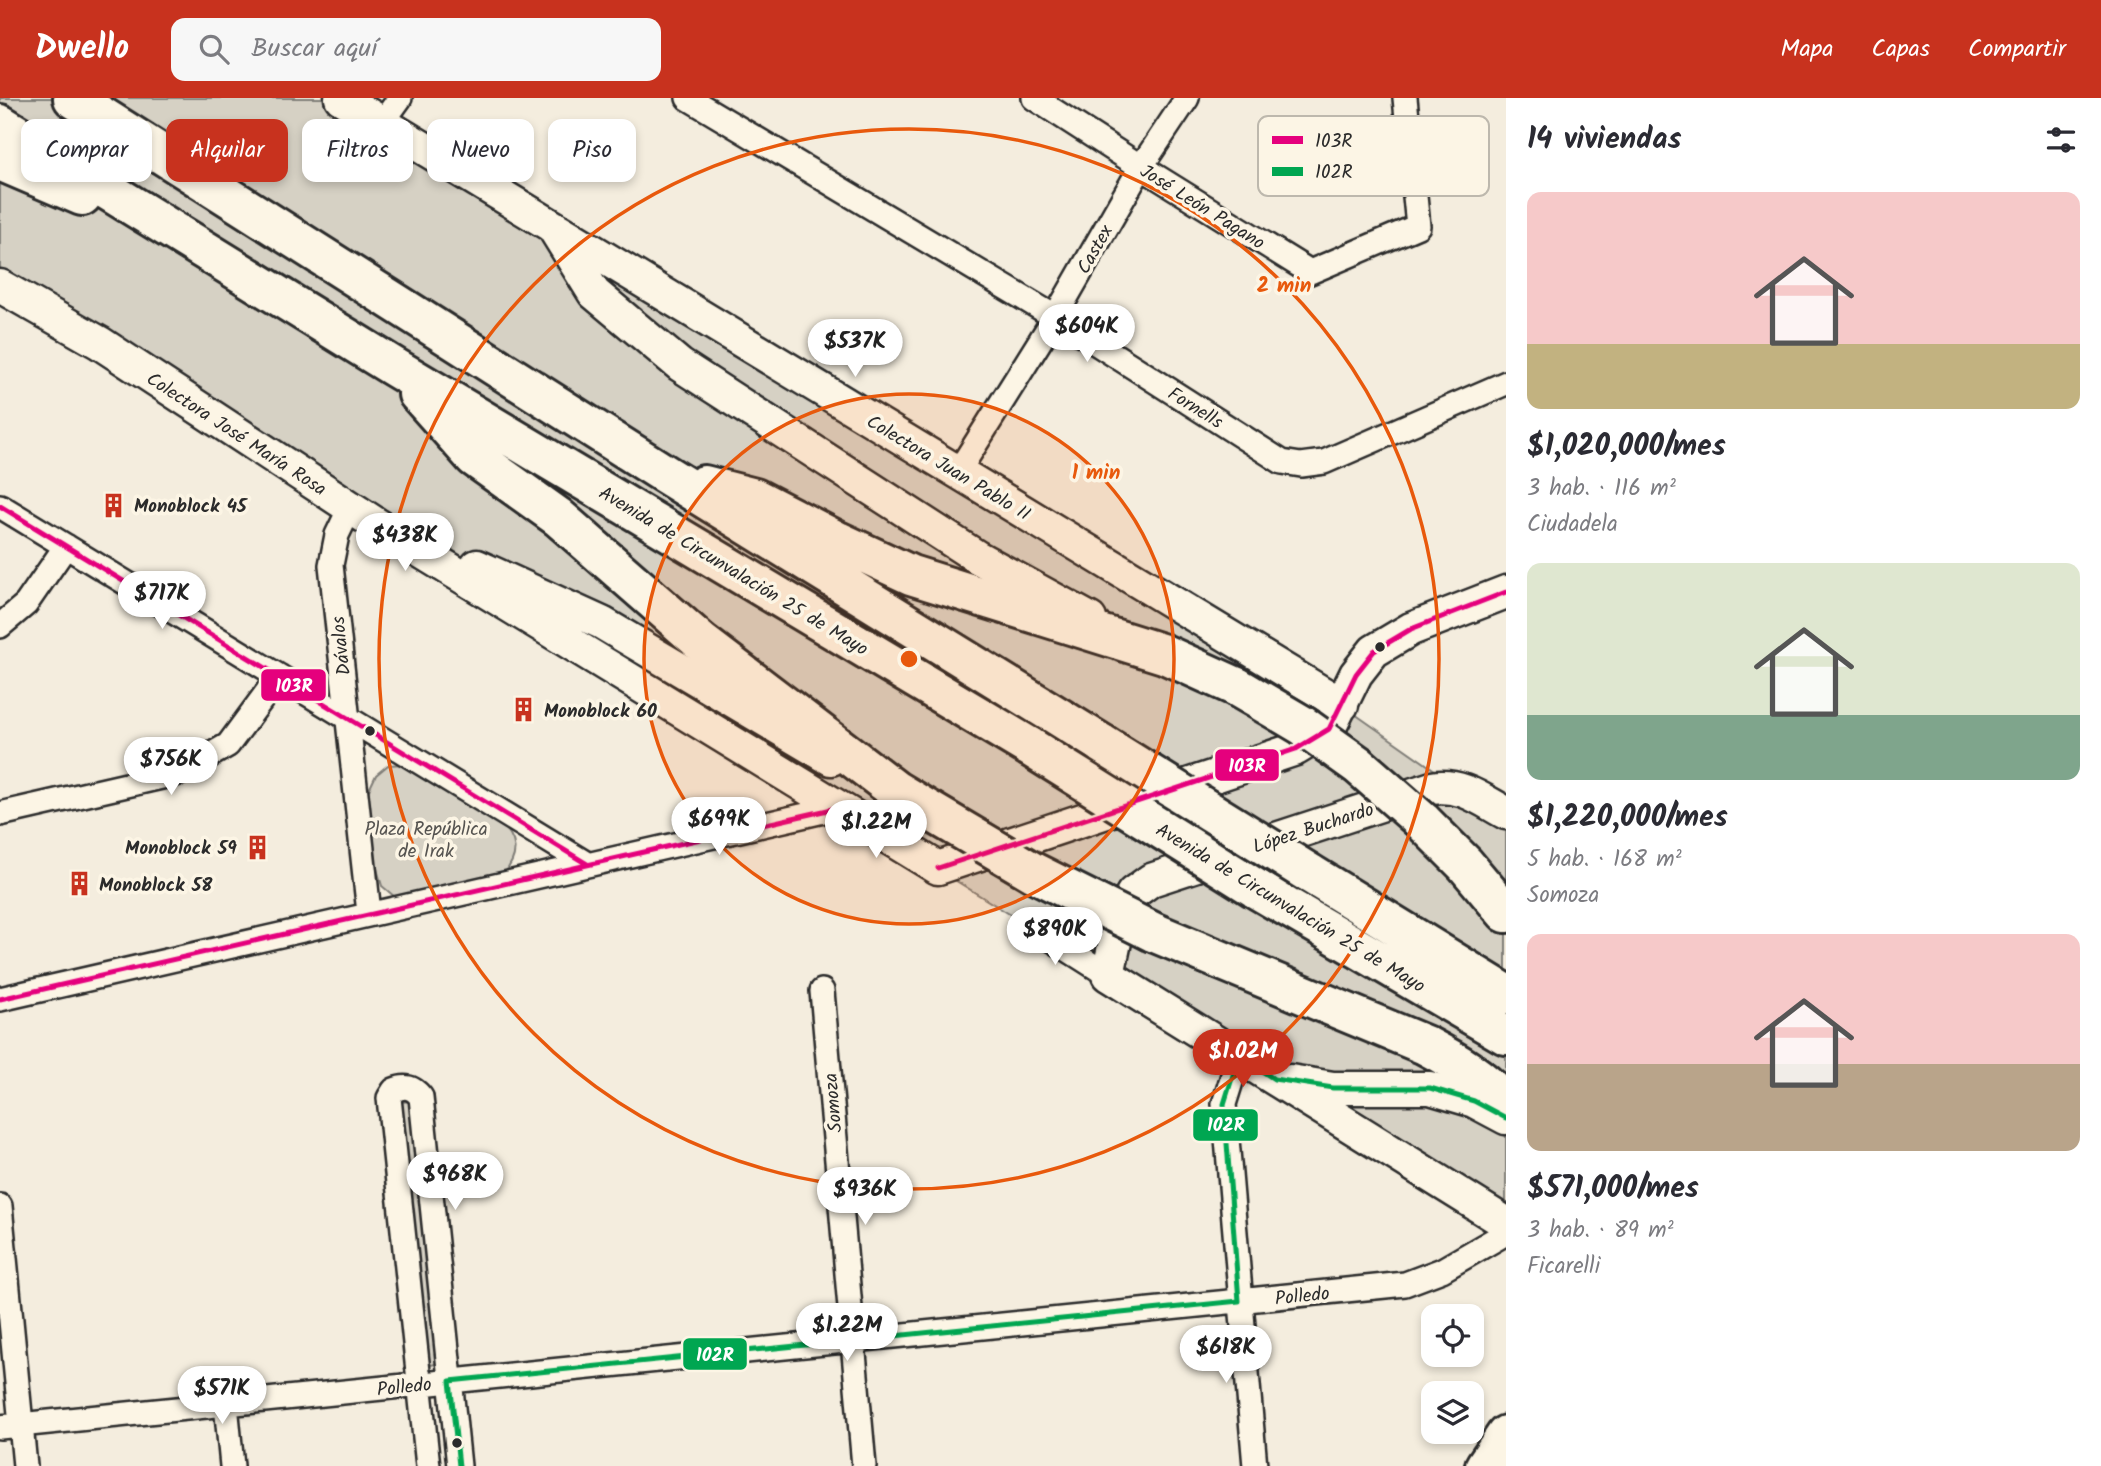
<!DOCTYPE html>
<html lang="es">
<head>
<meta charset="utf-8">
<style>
	:root { --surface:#fff; --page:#f7f7f7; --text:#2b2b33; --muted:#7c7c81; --accent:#c8321e }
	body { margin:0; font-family:Kalam,sans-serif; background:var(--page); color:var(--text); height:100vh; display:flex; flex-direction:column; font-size:26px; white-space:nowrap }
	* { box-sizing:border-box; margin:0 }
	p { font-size:23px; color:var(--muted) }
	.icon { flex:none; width:38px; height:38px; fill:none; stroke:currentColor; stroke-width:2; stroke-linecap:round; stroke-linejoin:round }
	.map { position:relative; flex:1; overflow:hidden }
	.drawer { display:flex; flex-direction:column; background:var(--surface); width:595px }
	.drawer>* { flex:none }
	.banner { position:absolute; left:21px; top:21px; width:665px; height:63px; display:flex; gap:14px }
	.controls { position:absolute; left:1421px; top:1206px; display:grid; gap:14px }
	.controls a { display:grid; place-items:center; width:63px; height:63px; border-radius:14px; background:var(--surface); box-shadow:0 4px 10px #0003; font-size:35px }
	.price { position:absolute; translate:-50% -60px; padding:0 16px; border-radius:24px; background:#fff; color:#222; font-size:23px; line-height:46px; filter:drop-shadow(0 2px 4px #0008) }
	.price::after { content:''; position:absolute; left:50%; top:42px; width:21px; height:16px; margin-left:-10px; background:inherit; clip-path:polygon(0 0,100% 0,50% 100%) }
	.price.active { background:var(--accent); color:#fff }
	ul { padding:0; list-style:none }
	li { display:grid; align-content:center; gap:14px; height:371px; padding:0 21px }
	li span { display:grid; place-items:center; height:217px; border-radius:14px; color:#555 }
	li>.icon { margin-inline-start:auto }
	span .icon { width:126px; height:126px; fill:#fffc; stroke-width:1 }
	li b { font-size:30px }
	h2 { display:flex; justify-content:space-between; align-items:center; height:84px; padding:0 21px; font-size:30px }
	.tag { padding:0 24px; border-radius:14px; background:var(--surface); box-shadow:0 4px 10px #0003; font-size:24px; line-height:63px }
	.tag.active { background:var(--accent); color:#fff }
	header { display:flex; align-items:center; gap:42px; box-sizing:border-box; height:98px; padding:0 35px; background:var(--accent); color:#fff }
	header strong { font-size:33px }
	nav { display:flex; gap:38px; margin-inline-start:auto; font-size:24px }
	.search { width:490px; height:63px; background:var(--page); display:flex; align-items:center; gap:18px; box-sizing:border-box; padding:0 24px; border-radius:14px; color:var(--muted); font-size:26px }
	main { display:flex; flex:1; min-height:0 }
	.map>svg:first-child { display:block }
	.green { fill:#d6d1c4; stroke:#807e78; stroke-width:2 }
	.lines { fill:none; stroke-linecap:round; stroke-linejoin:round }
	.street-casing { stroke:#2b2b2b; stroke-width:28 }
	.secondary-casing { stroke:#2b2b2b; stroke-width:37 }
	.highway-casing { stroke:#2b2b2b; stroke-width:44 }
	.street { stroke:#fcf5e5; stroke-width:23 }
	.secondary { stroke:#fcf5e5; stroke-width:32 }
	.highway { stroke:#fcf5e5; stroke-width:38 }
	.highway-bridge-casing { stroke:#2b2b2b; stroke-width:44; stroke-linecap:butt }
	.highway-bridge { stroke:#fcf5e5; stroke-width:38 }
	.bus-1-casing { stroke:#fcf5e5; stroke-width:10 }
	.bus-2-casing { stroke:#fcf5e5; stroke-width:10 }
	.bus-1 { stroke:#e5007d; stroke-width:5 }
	.bus-2 { stroke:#00a651; stroke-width:5 }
	.ring { fill:none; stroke:#e8590c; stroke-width:3.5 }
	.bus-dot { fill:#2b2b2b; stroke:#fcf5e5; stroke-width:2.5 }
	.labels { text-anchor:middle; stroke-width:7; stroke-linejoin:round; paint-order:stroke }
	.street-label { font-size:19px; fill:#2b2b2b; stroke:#fcf5e5 }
	.poi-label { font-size:19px; font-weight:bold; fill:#2b2b2b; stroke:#fcf5e5; text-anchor:start }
	.park-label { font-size:19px; fill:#565451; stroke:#fcf5e5 }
	.key { fill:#fcf5e5; stroke:#bdb8ad; stroke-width:2 }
	.key-label { font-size:19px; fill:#2b2b2b }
	.centre { fill:#e8590c; stroke:#fcf5e5; stroke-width:3.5 }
	.ring-label { font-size:21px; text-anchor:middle; font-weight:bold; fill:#e8590c; stroke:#fcf5e5; stroke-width:7; stroke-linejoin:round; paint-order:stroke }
	.line-badge { stroke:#fcf5e5; stroke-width:2.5 }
	.badge-label { font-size:19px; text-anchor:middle; font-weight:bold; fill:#fff }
</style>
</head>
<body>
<header>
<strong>Dwello</strong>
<div class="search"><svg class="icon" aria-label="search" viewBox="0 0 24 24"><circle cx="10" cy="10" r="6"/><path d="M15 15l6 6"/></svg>Buscar aquí</div>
<nav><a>Mapa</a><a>Capas</a><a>Compartir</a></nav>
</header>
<main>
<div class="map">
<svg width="1506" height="1368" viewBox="0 0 1506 1368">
	<rect width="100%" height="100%" fill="#f4edde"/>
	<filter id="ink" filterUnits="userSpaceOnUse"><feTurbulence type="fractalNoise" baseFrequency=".0143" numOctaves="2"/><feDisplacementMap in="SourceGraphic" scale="14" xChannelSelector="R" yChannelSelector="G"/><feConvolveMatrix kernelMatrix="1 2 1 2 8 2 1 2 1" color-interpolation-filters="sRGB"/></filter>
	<g filter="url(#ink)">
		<path class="green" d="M0,0h341l1001,607 117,82 47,26v410l-1506,-937z
			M404,666l95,57c19,18 21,34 4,54l-85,20 -23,2 -13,-11 -10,-34 -5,-58 9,-19 12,-10z
			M413,1003l29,262 -12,2 -30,-263z"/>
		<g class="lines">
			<defs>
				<path id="street" d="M688,0l367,219 227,145 19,3 23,-3 182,-79
					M1034,0l107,69 169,105 108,-46 -13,-128
					M382,25l18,-25
					M958,374l97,-155 86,-150 46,-69
					M0,408l587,358
					M350,410l-13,27 -6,30 38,348
					M0,528l26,-22 40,-58
					M0,716l179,-41 49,-28 51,-69
					M1026,825l82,52
					M822,893l42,475
					M0,901l841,-192
					M1239,958l-15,48 31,362
					M0,1108l25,260
					M226,1306l6,62
					M0,1329l1405,-143 37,-14 64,-37
					M428,1368l-39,-368 5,-8c12,-5 19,-3 27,7l38,369"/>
				<path id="secondary" d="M341,0l1001,607
					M555,132l39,63 86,72 297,192 113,62
					M0,188l100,57 276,181 562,344 358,-119 33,-20 27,-55 18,-23 37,-22 95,-37
					M477,468l125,57 229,136
					M1506,715c-24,-13 -45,-30 -74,-25l-281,92 -18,13 -12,20 -13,62 398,248
					M1290,983l43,7h97l44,13 32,17"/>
				<path id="highway" d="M73,0l592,376 437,270
					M0,26l394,243 636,380
					M0,63l82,35
					M418,296l56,63 84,60 143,125 194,148 35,21
					M704,387l51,13 83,43 73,34 253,79 73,33
					M1422,723l43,43 41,49
					M1309,775l197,121
					M1255,790l251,147
					M1153,834l272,113c30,16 58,32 81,59
					M1485,1368l21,-31"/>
			</defs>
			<use href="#street" class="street-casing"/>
			<use href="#secondary" class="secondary-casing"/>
			<use href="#highway" class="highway-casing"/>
			<use href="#street" class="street"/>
			<use href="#secondary" class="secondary"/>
			<use href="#highway" class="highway"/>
			<defs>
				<path id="highway-bridge" d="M1237,589l65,38 56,40 64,56
					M1102,646l207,129
					M1030,649l225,141
					M930,713l103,61 120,60"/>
			</defs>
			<use href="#highway-bridge" class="highway-bridge-casing"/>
			<use href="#highway-bridge" class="highway-bridge"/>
			<defs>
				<path id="bus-1" d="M0,408l587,358
					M938,770l358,-119 33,-20 27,-55 18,-23 37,-22 95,-37
					M0,901l841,-192"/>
				<path id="bus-2" d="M459,1368l-9,-85 789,-80 -15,-197 15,-48 35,23 59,9h97l44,13 32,17"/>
			</defs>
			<use href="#bus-1" class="bus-1-casing"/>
			<use href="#bus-2" class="bus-2-casing"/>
			<use href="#bus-1" class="bus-1"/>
			<use href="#bus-2" class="bus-2"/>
		</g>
	</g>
	<circle cx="909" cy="561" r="265" fill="#e8590c" fill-opacity=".12"/>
	<g class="ring">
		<circle cx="909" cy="561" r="265"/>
		<circle cx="909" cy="561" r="530"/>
	</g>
	<defs>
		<symbol id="building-bare" viewBox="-9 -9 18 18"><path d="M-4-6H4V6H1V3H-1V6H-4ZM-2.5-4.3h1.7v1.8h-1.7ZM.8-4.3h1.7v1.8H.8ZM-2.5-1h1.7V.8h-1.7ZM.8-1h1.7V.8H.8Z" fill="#c8321e" stroke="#fcf5e5" stroke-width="2.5" paint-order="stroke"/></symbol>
	</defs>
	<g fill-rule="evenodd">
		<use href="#building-bare" x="96" y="390" width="35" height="35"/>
		<use href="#building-bare" x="506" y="594" width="35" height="35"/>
		<use href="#building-bare" x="240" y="732" width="35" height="35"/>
		<use href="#building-bare" x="62" y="768" width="35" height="35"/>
	</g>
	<g class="bus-dot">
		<circle cx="1380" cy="549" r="6"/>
		<circle cx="370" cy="633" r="6"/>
		<circle cx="457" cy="1345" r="6"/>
	</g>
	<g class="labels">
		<g class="street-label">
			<text transform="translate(1203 108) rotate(32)" y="7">José León Pagano</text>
			<text transform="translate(1094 151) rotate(-60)" y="7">Castex</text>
			<text transform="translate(1196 309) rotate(32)" y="7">Fornells</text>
			<text transform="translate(237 335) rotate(33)" y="7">Colectora José María Rosa</text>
			<text transform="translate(949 369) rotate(31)" y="7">Colectora Juan Pablo II</text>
			<text transform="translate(734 472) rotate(31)" y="7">Avenida de Circunvalación 25 de Mayo</text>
			<text transform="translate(340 548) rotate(-96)" y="7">Dávalos</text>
			<text transform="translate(1313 729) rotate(-18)" y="7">López Buchardo</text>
			<text transform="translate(1291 809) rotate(31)" y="7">Avenida de Circunvalación 25 de Mayo</text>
			<text transform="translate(832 1005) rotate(-95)" y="7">Somoza</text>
			<text transform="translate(1302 1197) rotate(-6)" y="7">Polledo</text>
			<text transform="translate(404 1288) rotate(-6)" y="7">Polledo</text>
		</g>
		<g class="poi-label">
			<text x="134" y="414">Monoblock 45</text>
			<text x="544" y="619">Monoblock 60</text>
			<text x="237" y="756" text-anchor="end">Monoblock 59</text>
			<text x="99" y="793">Monoblock 58</text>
		</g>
		<g class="park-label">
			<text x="426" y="737">Plaza República<tspan x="426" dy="22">de Irak</tspan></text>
		</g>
	</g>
	<rect x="1258" y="18" width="231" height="80" rx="10" class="key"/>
	<rect x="1272" y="38" width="31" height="8" fill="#e5007d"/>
	<rect x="1272" y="69" width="31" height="9" fill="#00a651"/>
	<g class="key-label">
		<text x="1315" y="49">103R</text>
		<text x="1315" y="80">102R</text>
	</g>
	<circle cx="909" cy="561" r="10" class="centre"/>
	<g class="ring-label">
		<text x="1284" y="194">2 min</text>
		<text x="1096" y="381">1 min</text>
	</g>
	<g class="line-badge">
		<rect x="260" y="570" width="67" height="34" rx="7" fill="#e5007d"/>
		<rect x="1214" y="650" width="66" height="34" rx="7" fill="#e5007d"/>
		<rect x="1192" y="1010" width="67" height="34" rx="7" fill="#00a651"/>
		<rect x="682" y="1239" width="66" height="34" rx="7" fill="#00a651"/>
	</g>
	<g class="badge-label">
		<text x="294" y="594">103R</text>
		<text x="1247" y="674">103R</text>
		<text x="1226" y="1033">102R</text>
		<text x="715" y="1263">102R</text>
	</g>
</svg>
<div class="controls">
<a><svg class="icon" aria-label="locate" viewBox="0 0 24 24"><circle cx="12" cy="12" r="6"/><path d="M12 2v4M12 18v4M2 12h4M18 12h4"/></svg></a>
<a><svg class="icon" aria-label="layers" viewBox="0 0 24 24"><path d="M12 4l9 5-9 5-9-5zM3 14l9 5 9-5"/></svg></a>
</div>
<b class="price" style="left:1087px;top:266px">$604K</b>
<b class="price" style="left:855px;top:281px">$537K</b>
<b class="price" style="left:405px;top:475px">$438K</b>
<b class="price" style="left:162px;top:533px">$717K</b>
<b class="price" style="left:171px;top:699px">$756K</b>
<b class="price" style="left:719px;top:759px">$699K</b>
<b class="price" style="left:876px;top:762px">$1.22M</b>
<b class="price" style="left:1055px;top:869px">$890K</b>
<b class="price active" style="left:1243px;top:991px">$1.02M</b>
<b class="price" style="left:455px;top:1114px">$968K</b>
<b class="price" style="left:865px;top:1129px">$936K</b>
<b class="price" style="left:847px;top:1265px">$1.22M</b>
<b class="price" style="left:1226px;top:1287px">$618K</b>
<b class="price" style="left:222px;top:1328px">$571K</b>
<div class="banner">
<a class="tag">Comprar</a>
<a class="tag active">Alquilar</a>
<a class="tag">Filtros</a>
<a class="tag">Nuevo</a>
<a class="tag">Piso</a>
</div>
</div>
<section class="drawer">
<h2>14 viviendas<svg class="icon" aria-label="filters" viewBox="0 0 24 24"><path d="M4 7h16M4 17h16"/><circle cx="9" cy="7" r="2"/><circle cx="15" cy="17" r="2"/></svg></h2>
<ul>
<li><span style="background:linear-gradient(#f6c9c9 70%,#c2b280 0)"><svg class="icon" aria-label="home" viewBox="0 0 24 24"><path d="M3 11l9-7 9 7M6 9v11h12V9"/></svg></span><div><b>$1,020,000/mes</b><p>3 hab. · 116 m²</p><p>Ciudadela</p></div></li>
<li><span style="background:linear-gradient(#dfe7d0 70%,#7fa58c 0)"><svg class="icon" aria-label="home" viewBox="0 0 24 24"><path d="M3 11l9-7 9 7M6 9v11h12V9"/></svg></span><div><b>$1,220,000/mes</b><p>5 hab. · 168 m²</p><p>Somoza</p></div></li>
<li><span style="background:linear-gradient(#f6c9c9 60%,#b9a48a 0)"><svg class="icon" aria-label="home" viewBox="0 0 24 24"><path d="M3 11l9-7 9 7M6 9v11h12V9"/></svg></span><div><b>$571,000/mes</b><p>3 hab. · 89 m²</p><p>Ficarelli</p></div></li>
</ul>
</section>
</main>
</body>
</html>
